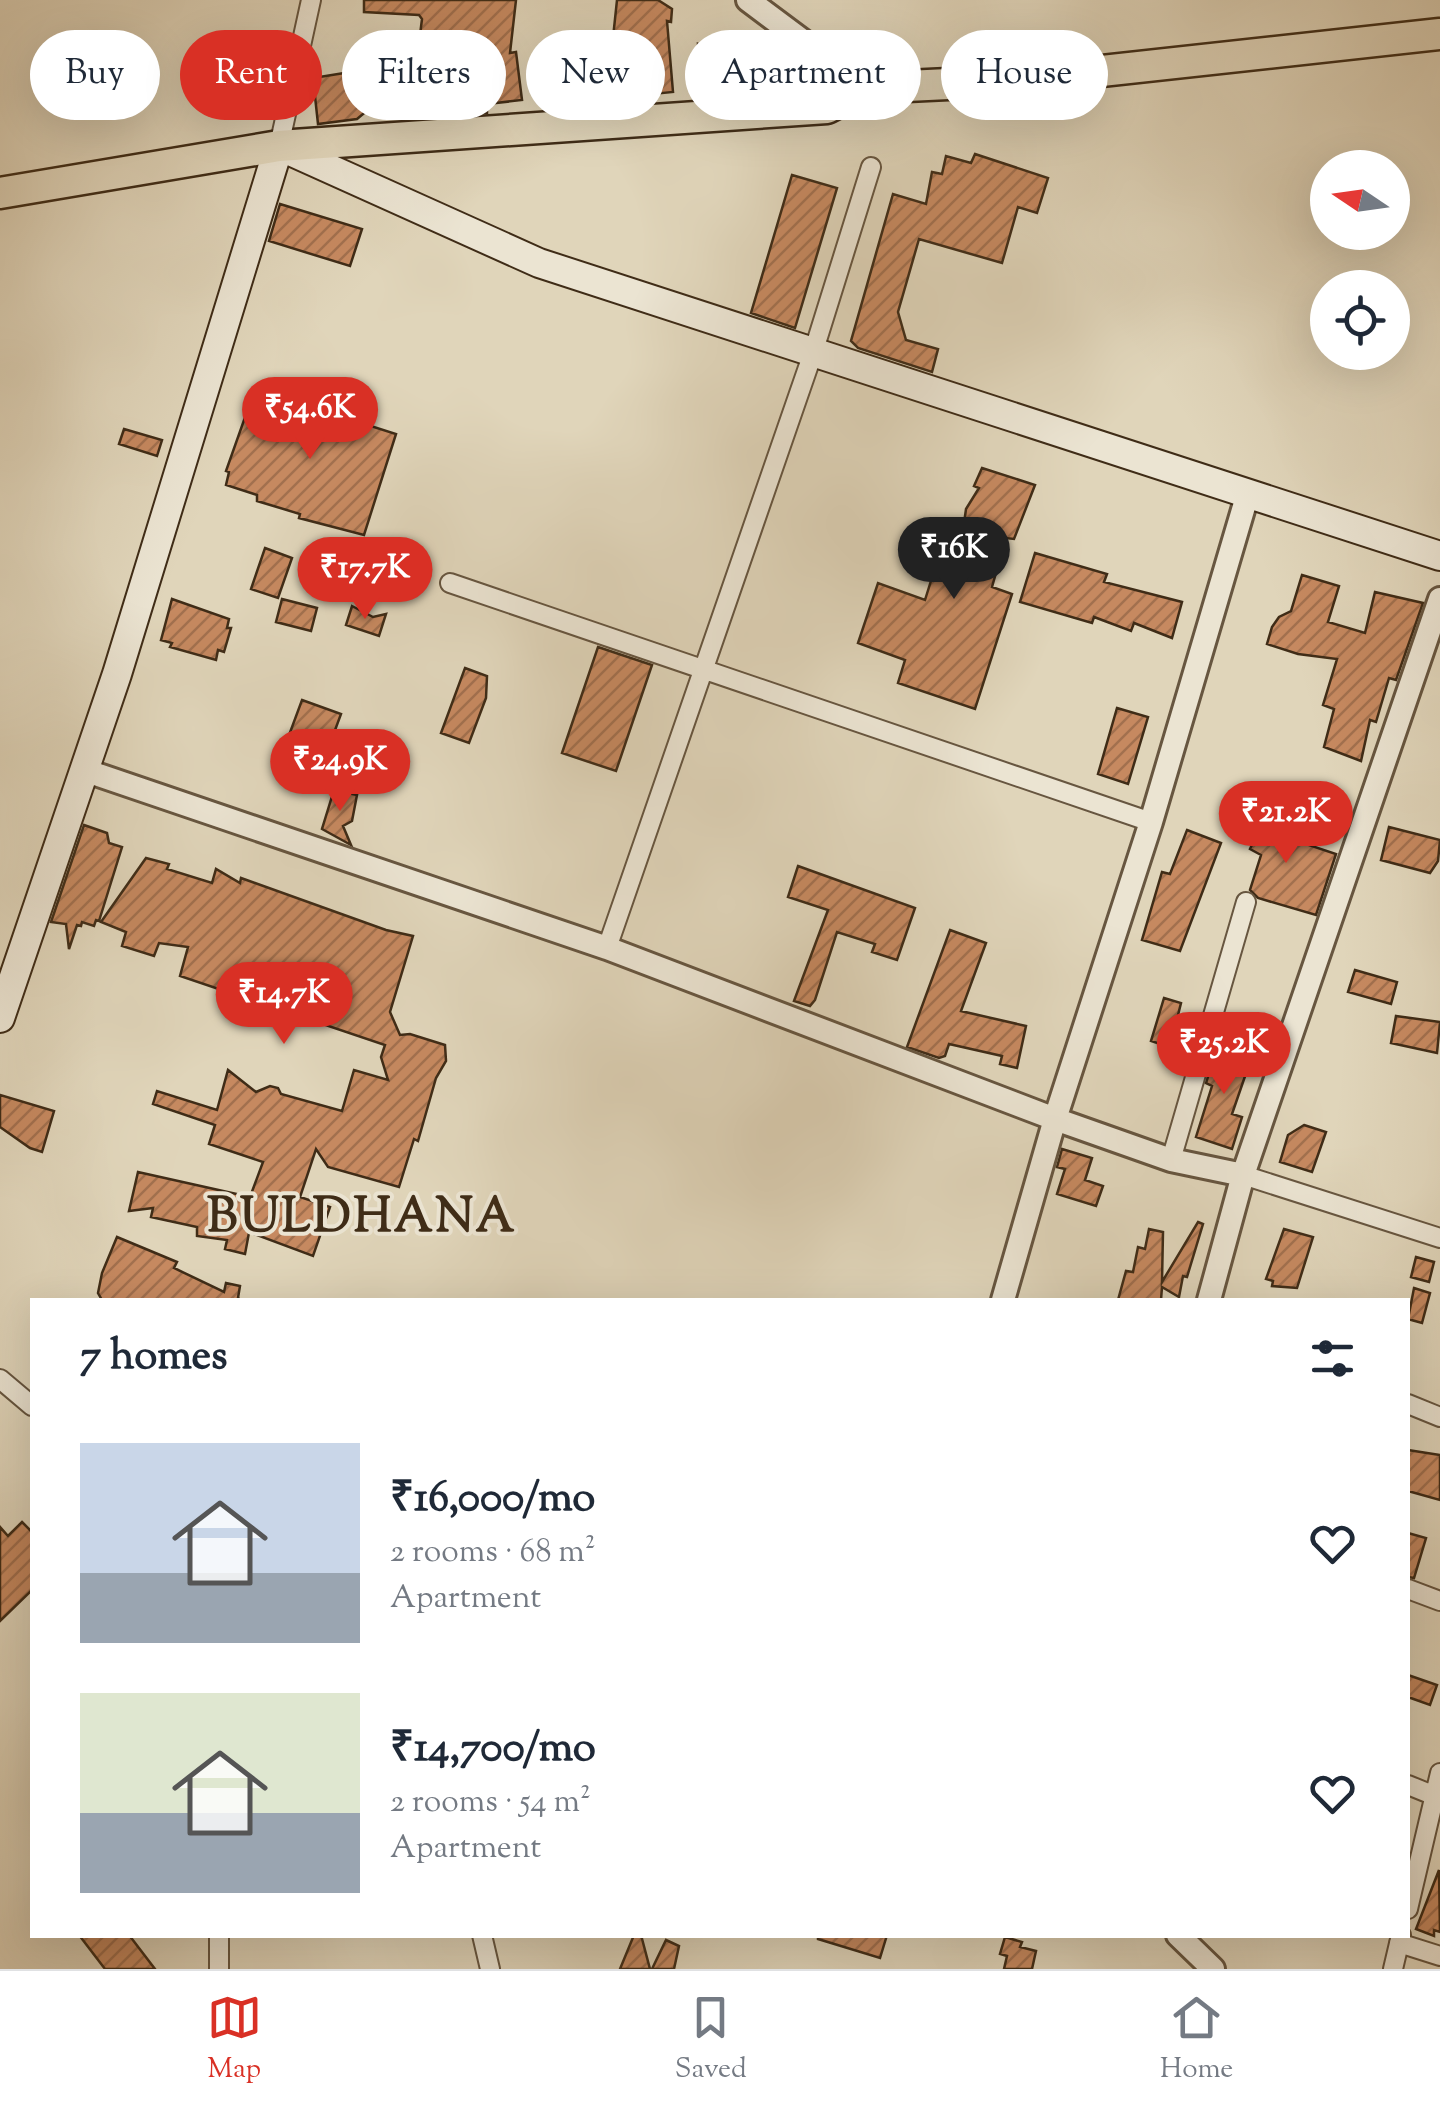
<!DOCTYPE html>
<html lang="en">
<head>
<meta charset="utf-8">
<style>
	:root { --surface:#fff; --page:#f6f6f7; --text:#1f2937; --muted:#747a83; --line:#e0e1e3; --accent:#d93025 }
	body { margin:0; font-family:"Sorts Mill Goudy",serif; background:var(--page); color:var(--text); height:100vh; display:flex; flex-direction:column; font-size:38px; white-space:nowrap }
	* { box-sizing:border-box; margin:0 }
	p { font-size:32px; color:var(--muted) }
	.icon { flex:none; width:55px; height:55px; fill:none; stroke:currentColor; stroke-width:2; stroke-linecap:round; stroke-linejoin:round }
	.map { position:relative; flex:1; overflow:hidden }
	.drawer { position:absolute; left:30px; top:1298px; width:1380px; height:640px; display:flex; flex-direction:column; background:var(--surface); border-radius:0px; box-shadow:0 10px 40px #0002 }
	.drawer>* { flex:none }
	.banner { position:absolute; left:30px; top:30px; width:1380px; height:90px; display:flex; gap:20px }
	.needle { width:65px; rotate:283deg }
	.buttons { position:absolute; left:1310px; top:150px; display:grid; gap:20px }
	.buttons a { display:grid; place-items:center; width:100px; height:100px; border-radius:50%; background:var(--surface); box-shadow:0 10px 40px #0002; font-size:50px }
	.price { position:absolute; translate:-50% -85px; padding:0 22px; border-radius:35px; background:var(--accent); color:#fff; font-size:32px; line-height:65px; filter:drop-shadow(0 2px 5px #0008) }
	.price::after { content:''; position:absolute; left:50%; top:60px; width:30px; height:22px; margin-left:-15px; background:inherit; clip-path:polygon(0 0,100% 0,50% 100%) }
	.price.active { background:#222; color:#fff }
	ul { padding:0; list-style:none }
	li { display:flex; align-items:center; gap:30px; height:250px; padding:0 50px }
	li span { display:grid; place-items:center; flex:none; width:280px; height:200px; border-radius:0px; color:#555 }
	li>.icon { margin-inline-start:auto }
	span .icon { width:120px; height:120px; fill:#fffc; stroke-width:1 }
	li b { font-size:42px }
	h2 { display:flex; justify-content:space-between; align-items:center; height:120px; padding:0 50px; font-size:42px }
	.pill { padding:0 35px; border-radius:45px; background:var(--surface); box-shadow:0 10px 40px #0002; font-size:35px; line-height:90px }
	.pill.active { background:var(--accent); color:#fff }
	.tabs { display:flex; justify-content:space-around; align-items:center; height:140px; border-top:2px solid var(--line); background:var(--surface); font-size:28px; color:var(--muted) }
	.tabs a { display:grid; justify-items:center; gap:5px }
	.tabs .active { color:var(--accent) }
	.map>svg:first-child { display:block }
	.building { fill:url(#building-hatch); stroke:#3f2c17; stroke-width:2.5 }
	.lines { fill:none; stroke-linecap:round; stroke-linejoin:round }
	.minor-casing { stroke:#675640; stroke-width:22 }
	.tertiary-casing { stroke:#675640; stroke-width:28 }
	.secondary-casing { stroke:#3f2c17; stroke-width:32 }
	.trunk-casing { stroke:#3f2c17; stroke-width:35 }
	.minor { stroke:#ebe4d2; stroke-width:18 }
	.tertiary { stroke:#ebe4d2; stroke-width:22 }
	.secondary { stroke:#ebe4d2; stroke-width:28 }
	.trunk { stroke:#e0d5ba; stroke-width:30 }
	.labels { text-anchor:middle; stroke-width:8; stroke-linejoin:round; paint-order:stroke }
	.district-label { font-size:48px; font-weight:bold; letter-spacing:2.5px; fill:#3f2c17; stroke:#ebe4d2 }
</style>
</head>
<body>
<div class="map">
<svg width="1440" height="1969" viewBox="0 0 1440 1969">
	<defs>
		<pattern id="building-hatch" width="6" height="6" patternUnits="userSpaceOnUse" patternTransform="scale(2.5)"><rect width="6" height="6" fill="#c68960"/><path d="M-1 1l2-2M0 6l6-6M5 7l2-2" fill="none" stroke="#a2704e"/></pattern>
	</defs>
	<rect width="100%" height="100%" fill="#e0d5ba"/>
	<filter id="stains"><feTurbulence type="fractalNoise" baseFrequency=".002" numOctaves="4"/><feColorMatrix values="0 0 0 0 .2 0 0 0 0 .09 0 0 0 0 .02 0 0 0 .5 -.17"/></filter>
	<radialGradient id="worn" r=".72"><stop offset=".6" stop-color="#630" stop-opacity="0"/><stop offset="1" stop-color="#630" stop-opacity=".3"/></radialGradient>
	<path class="building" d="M364,0h152l-6,53 6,-1 6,48 -35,4v9l-56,4 -5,-66h-8l4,-32 -3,-4 -55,-3z
		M617,0h41l14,9 -1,13 -4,-1 6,71 -41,4 1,5 -49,1v-47l-4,-13 33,-4z
		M698,44l18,8 1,38h-18z
		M363,70l6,39 -12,10 -39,5 -5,-46z
		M975,154l73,24 -11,35 -19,-6 -16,56 -83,-24 -21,73 8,28 32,9 -6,23 -74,-24 -7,-7 42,-147 33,10 6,-32 10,2 4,-18 25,7z
		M792,175l45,13 -42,140 -44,-15z
		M280,204l82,25 -12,37 -81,-25z
		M255,389l141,45 -32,101 -65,-17 1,-4 -43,-13v-6l-31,-10 3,-13 -3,-1z
		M124,429l38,11 -5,16 -38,-12z
		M982,468l53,17 -21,54 -8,-1 -14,49 20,7 -37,115 -77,-26 7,-23 -47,-17 20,-60 47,17 10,-32 12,4 10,-35 5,1 4,-29 13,-21 -5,-2z
		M265,548l27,10 -14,40 -27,-9z
		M1035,553l72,21 -3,8 78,20 -10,36 -38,-15 -3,8 -37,-14 -2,6 -72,-21z
		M1302,575l37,11 -11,36 37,11 10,-41 48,11 -27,77 -7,-2 -13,44 -6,-2 -9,41 -37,-14 10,-38 -11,-4 14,-46 -39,-5 -31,-10 5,-17 7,-10 12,-6z
		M172,599l57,20 -2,9h4l-7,24 -6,-2 -2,10 -46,-13 2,-4 -11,-3z
		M282,599l35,9 -6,23 -35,-9z
		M352,606l21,11 13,-3 -7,22 -33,-11z
		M598,647l54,18 -36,106 -54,-18z
		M465,668l22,8 -1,22 -17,45 -28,-10z
		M302,700l39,14 -17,46 -39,-14z
		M1117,708l31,9 -20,67 -30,-10z
		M334,790l23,5 -5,26 -9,5 8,19 -29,-16z
		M1236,808l33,6 -5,16 72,24 -20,61 -58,-17 -8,-8 11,-35 -11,-6 8,-17 -29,-6z
		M84,825l23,8 2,10 13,4 -23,74 -3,-1 -2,6 -12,-4 -1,4 -4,-1 -8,24 -3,-25 -15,-2z
		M1389,827l51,13 -2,21 -8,12 -49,-13z
		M1187,830l34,13 -41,108 -38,-11 20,-68 8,2z
		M146,858l23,6 -2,5 45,14 4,-14 24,14 1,-5 145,52 27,6 -23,76 10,23 10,-1 35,11 1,16 -10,17 -18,63 -4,-2 -15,48 -71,-20 -12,-18 -16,48 30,10 -17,49 -59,-22 -3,-12 -6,32 -20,-5 2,-9 -30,-4v-9l-46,-10 2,-9 -24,3 9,-39 112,25 13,-35 -54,-18 6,-19 -62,-21 4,-13 60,19 11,-40 28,22 14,-6 8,2 3,6 61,17 12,-41 34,10 -7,-23 4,-12 -205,-69 8,-29 -29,-4 -5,13 -32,-10 4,-14 -25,-10z
		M798,866l117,42 -18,52 -25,-8 3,-8 -38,-12 -22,68 -5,6 -16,-5 34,-91 -40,-13z
		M950,930l36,13 -25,68 65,15 -9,42 -17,-4 2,-8 -53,-12 -4,12 -6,2 -32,-11z
		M1355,970l42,12 -6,22 -43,-12z
		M1164,998l17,5 -4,16 2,16 -4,14 -24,-8z
		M1396,1016l44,6 -3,31 -46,-10z
		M1218,1045l34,11 -20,58 10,3 -10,32 -36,-12 16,-51 -6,-3z
		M0,1095l54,16 -12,41 -12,-4 -30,-21z
		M1304,1125l22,7 -14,40 -32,-10 8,-27z
		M1062,1149l30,9 -7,22 18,6 -7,20 -39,-12 8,-25 -8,-2z
		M1198,1222l5,2 -16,53 -4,-1 -4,21 -17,-10 -1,13h-43l8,-29 7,1 5,-25 7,2 4,-20 14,3 -1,50z
		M1284,1229l29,8 -16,51 -25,-2 1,-5 -7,-2z
		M117,1237l60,25 -3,6 50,24 2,-9 14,3 -2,12 3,2h-139l-4,-7 4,-20z
		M1416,1257l18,5 -5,20 -18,-5z
		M1414,1288l16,5 -8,30 -14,-4z
		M1408,1450l32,5v45l-32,-9z
		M22,1522l10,10v58l-32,31v-94l8,9z
		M1408,1533l18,5 -12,40 -6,-1z
		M1408,1675l29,10 -7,20 -22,-8z
		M1439,1870l1,62 -6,-2v6l-18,-7z
		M79,1935h50l26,34h-50z
		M634,1935h7l9,34h-30z
		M818,1935h69l-7,23 -62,-19z
		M1005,1937l17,5 -2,5 16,4 -4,18h-28l3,-13 -7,-2z
		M666,1940l13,6 -5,23h-22z"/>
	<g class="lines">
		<defs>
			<path id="minor" d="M279,146l32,-146
				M450,583l701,239
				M607,948l206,-595 58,-186
				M1171,1160l75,-258
				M1243,1175l197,63
				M0,1379l32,27
				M1408,1404l32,13
				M1408,1589l32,12
				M1408,1785l32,13
				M1408,1909l32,-136
				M219,1935v34
				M482,1935l8,34
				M1399,1943l41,13
				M1393,1969l8,-34"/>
			<path id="tertiary" d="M748,0l118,88
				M84,770l523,178 448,171 116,41 72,15
				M1003,1300l52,-181 96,-297 97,-329
				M1209,1300l34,-125 197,-576
				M1178,1935l35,34"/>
			<path id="secondary" d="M0,1018l117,-344 162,-528 260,117 901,293"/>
			<path id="trunk" d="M0,193l279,-47 548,-38 39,-20 144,-7 430,-47"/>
		</defs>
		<use href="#minor" class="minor-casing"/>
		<use href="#tertiary" class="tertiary-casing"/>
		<use href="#secondary" class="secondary-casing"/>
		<use href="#trunk" class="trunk-casing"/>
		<use href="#minor" class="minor"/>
		<use href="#tertiary" class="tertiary"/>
		<use href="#secondary" class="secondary"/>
		<use href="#trunk" class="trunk"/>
	</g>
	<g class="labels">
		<g class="district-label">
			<text x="362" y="1231">BULDHANA</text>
		</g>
	</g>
	<rect width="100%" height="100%" filter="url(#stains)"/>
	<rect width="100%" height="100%" fill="url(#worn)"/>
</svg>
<div class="buttons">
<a><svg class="needle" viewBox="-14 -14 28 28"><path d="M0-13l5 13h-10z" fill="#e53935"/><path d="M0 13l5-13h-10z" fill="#747a83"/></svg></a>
<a><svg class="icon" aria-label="locate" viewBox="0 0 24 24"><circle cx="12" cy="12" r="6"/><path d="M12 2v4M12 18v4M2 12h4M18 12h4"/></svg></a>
</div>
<b class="price" style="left:310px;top:462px">₹54.6K</b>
<b class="price active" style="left:954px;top:602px">₹16K</b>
<b class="price" style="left:365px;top:622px">₹17.7K</b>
<b class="price" style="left:340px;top:814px">₹24.9K</b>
<b class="price" style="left:1286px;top:866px">₹21.2K</b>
<b class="price" style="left:284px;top:1047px">₹14.7K</b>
<b class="price" style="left:1224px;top:1097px">₹25.2K</b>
<div class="banner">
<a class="pill">Buy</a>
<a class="pill active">Rent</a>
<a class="pill">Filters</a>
<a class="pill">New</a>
<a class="pill">Apartment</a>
<a class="pill">House</a>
</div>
<section class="drawer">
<h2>7 homes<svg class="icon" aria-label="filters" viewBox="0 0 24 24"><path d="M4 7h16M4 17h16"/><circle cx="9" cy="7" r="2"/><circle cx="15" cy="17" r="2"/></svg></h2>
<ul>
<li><span style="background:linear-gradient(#c9d6e8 65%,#9aa5b1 0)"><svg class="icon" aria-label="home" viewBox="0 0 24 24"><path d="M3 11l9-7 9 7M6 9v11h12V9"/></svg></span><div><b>₹16,000/mo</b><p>2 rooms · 68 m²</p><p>Apartment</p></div><svg class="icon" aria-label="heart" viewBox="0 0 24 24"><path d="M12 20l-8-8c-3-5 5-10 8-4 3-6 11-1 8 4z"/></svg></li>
<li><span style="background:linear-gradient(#dfe7d0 60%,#9aa5b1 0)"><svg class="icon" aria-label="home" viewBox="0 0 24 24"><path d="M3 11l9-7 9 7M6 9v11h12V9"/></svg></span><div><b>₹14,700/mo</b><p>2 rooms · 54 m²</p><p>Apartment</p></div><svg class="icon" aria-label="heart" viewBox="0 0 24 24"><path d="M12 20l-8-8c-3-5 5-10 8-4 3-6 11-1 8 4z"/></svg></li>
</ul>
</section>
</div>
<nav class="tabs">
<a class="active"><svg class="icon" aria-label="map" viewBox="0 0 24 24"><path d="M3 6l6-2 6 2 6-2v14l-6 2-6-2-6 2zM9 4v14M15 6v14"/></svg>Map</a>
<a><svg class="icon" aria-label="saved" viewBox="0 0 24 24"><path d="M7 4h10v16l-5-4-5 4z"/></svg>Saved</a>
<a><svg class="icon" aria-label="home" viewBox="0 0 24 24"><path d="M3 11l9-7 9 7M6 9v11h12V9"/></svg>Home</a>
</nav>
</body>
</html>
